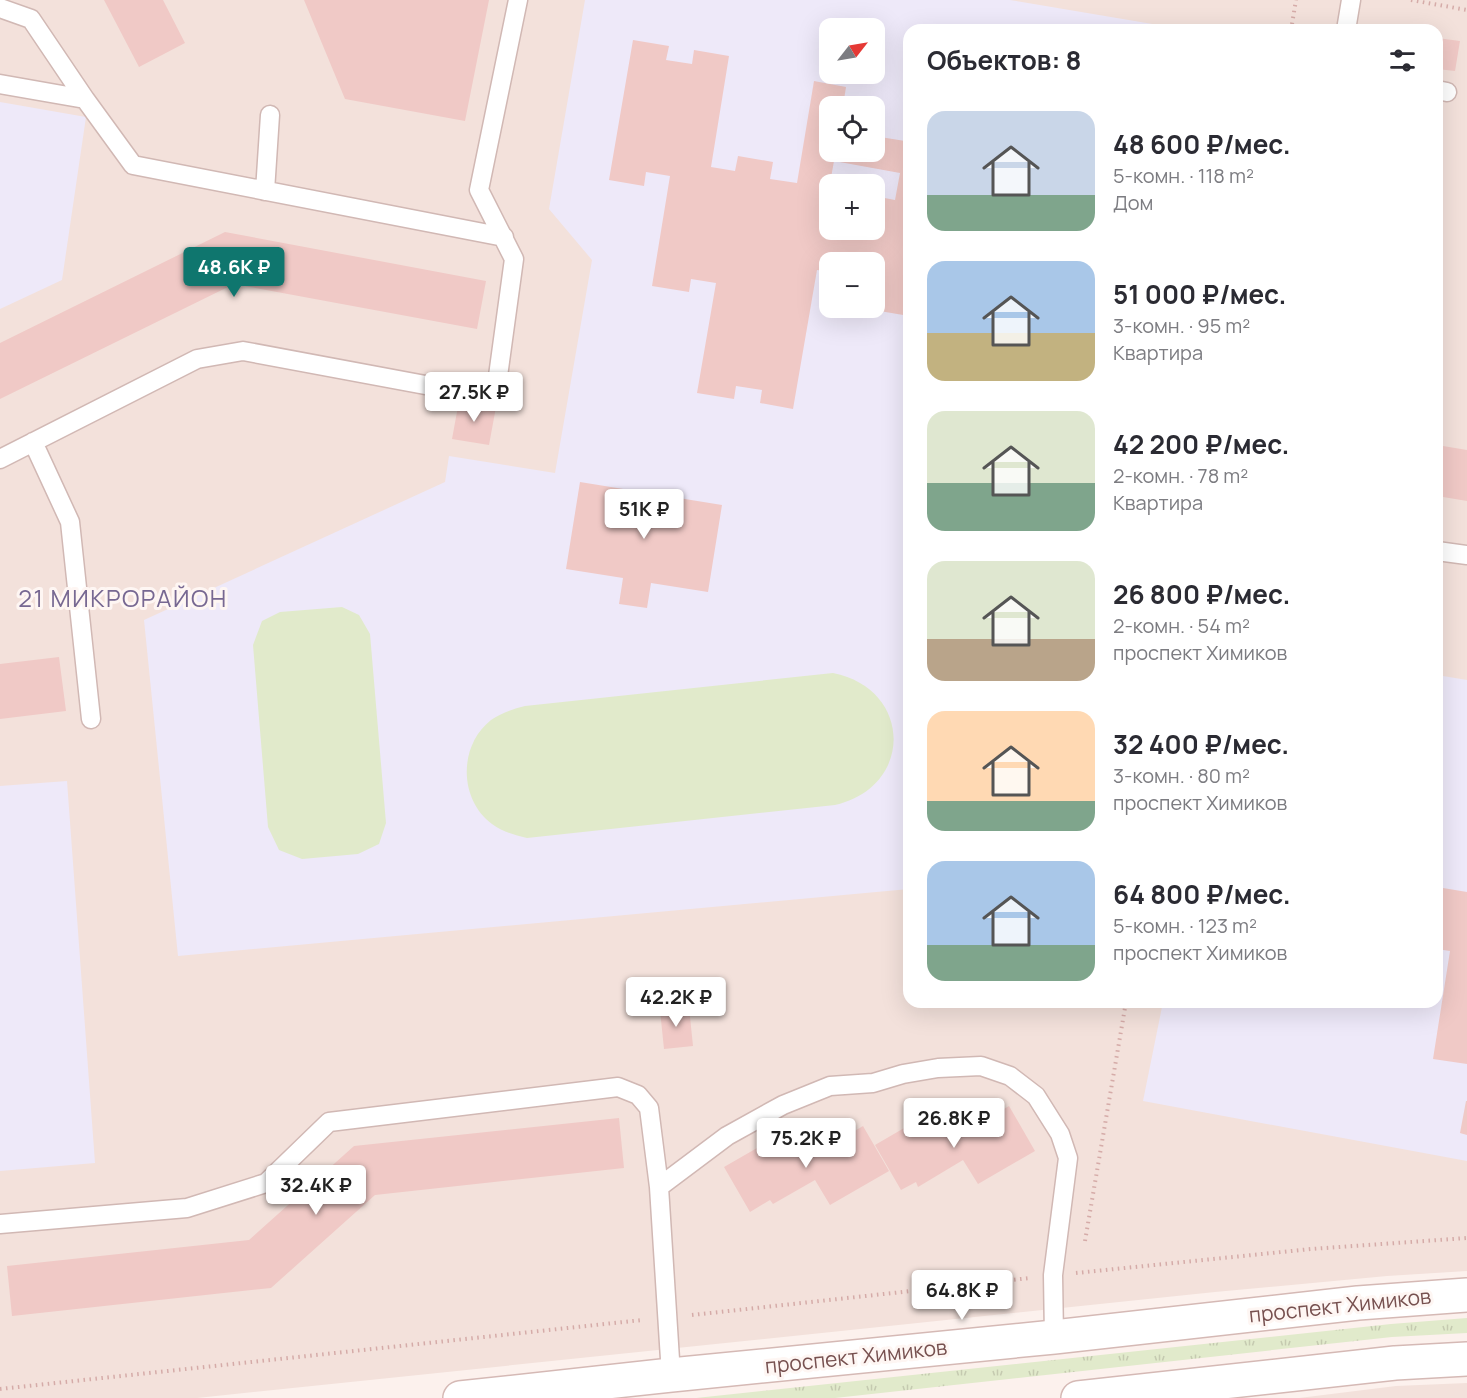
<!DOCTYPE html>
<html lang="ru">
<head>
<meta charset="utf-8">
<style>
	:root { --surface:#fff; --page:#f2f2f3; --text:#2b2b33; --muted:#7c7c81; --accent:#0f766e }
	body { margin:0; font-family:Manrope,sans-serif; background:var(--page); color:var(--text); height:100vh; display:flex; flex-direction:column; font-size:22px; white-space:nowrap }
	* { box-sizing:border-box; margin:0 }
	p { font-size:20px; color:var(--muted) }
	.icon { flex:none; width:33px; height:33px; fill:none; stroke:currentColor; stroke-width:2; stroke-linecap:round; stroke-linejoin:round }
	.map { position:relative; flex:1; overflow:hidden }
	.details { position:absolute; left:903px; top:24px; width:540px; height:984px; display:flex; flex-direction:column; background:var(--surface); border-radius:18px; box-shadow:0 6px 24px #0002 }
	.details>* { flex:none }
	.needle { width:39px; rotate:59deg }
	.fabs { position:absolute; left:819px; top:18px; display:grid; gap:12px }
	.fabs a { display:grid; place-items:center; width:66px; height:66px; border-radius:12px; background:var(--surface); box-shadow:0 6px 24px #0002; font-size:30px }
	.price { position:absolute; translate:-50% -51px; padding:0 14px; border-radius:6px; background:#fff; color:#222; font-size:20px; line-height:39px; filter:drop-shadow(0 2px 3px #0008) }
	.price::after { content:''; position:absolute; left:50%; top:36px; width:18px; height:14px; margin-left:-9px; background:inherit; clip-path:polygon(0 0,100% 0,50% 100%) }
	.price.active { background:var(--accent); color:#fff }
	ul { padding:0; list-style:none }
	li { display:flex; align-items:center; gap:18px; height:150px; padding:0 24px }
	li span { display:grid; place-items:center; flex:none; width:168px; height:120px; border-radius:18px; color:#555 }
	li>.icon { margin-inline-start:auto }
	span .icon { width:72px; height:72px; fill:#fffc; stroke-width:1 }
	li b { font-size:26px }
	h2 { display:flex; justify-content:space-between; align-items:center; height:72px; padding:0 24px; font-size:26px }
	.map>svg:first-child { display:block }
	.residential { fill:#f3e1db; fill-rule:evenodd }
	.education { fill:#eee9f9; fill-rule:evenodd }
	.grass { fill:url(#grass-tufts) }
	.pitch { fill:#e1eacb }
	.building { fill:#f0c9c6; fill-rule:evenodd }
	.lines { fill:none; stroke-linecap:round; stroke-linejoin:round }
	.lane-casing { stroke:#d1b8b4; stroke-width:21 }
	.secondary-casing { stroke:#d5b9b5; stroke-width:36 }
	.path { stroke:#d5aba8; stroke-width:4; stroke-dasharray:1.5 4.5; stroke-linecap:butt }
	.lane { stroke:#fff; stroke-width:18 }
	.secondary { stroke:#fff; stroke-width:33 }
	.labels { text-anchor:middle; stroke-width:6; stroke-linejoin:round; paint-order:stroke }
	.street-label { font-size:21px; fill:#775150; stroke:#fef6f3 }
	.quarter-label { font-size:24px; letter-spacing:1.5px; fill:#776892; stroke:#fef6f3 }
</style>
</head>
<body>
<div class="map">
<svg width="1467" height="1398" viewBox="0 0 1467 1398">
	<defs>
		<pattern id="grass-tufts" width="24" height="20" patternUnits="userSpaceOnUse" patternTransform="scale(1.5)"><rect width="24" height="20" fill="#e1eacb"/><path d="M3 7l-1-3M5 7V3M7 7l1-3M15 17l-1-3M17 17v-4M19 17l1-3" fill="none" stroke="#c5cab0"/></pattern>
	</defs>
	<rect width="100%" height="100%" fill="#fcf1ed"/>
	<path class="residential" d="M0,0h1467v1271l-80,5 -172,16 -1018,106h-197zM830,28h44v46h-44zM909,30h528v972h-528zM830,106h44v46h-44zM830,184h44v46h-44zM830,262h44v46h-44z
		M1467,1383v15h-168l97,-12z"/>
	<path class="education" d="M585,0h425l178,30h-279v859l-731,67 -34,-336 301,-138 4,-26 106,17 37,-213 -43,-51zM830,28h44v46h-44zM830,106h44v46h-44zM830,184h44v46h-44zM830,262h44v46h-44z
		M0,102l86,15 -24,163 -62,29z
		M1437,675l30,5v481l-324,-60 20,-99h274z
		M67,781l28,382 -95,8v-385z"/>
	<path class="grass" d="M1467,1318v15l-75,4 -557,61h-139l695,-74z"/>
	<path class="pitch" d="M342,607l17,8 11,19 16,189 -7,21 -21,10 -56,5 -23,-9 -11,-23 -15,-182 9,-24 18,-9z
		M833,673c80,16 81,114 2,132l-308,33c-13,-3 -24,-6 -35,-14 -33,-24 -34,-78 -1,-104 10,-7 22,-11 34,-14z"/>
	<path class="building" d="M104,0h59l22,43 -46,24z
		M304,0h185l-24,121 -120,-22z
		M1437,38l23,3 -5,30 -18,-2z
		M633,40l36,6 -3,14 26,4 2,-14 35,6 -18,111 24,4 3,-15 35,6 -3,17 27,4 17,-102 32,6 -3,19h-13v46h44v-16l31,5 3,-17h1v192l-41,-7v-1h6v-46h-44v10l-13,-2 -24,139 -33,-6 2,-13 -26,-4 -2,13 -37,-6 19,-110 -25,-4 -2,13 -37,-6 18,-110 -24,-4 -2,14 -35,-6zM834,161l66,12 -5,27 -21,-4v34h-44l-1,-41z
		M225,232l261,49 -9,48 -243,-45 -234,115v-56z
		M459,401l37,6 -7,38 -37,-6z
		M1437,445l30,5v51l-30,-5z
		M580,482l142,23 -14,87 -57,-9 -4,25 -28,-4 4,-26 -57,-9z
		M59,657l7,54 -66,8v-55z
		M1437,887l30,5v172l-34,-5 17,-108 -13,-2z
		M689,1007l4,39 -29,3 -4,-39z
		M1466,1101h1v34l-7,-2z
		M1009,1106l26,45 -57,33 -15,-24 -45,27 -2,-5 -15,8 -26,-45 60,-35 17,29z
		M619,1118l5,50 -249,27 -104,93 -259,28 -5,-50 242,-26 105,-94z
		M863,1126l26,45 -59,34 -15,-25 -42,24 -3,-4 -20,12 -26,-45 64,-37 18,30z"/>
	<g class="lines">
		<defs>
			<path id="lane" d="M0,8l31,11 54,80
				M1346,30l5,-30
				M0,84l85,15 48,66 371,72
				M1437,90l10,2
				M265,191l5,-76
				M33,442l37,80 21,197
				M0,459l197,-100 46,-8 252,47 19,-139 -35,-69 39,-190
				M1437,551l30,4
				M0,1224l187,-16 79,-25 63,-61 289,-35 20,8 11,13 10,79
				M671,1375l-12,-188 68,-51 56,-31 47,-19 43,-3 30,-9 35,-6 43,-2 29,10 26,20 24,38 8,24 -15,117 1,62"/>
			<path id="secondary" d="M460,1398l211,-23 383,-38 304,-34 109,-8
				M1078,1398l317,-35 72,-4"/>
		</defs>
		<use href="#lane" class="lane-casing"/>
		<use href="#secondary" class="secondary-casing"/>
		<path class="path" d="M1411,0l56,10
			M1291,30l5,-30
			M1085,1241l41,-239
			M1076,1273l235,-24 156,-11
			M692,1315l338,-37
			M0,1389l642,-69"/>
		<use href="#lane" class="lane"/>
		<use href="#secondary" class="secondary"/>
	</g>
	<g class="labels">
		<g class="street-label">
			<text transform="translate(1340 1306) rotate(-6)" y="7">проспект Химиков</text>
			<text transform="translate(856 1357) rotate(-6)" y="7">проспект Химиков</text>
		</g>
		<g class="quarter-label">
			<text x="123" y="607">21 МИКРОРАЙОН</text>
		</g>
	</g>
</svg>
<div class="fabs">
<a><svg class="needle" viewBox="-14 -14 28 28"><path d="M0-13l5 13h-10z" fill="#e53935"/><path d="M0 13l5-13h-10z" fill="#7c7c81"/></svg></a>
<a><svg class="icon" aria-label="locate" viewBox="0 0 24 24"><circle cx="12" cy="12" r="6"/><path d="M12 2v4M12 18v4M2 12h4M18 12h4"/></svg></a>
<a>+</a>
<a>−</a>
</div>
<b class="price active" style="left:234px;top:298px">48.6K ₽</b>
<b class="price" style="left:474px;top:423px">27.5K ₽</b>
<b class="price" style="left:644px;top:540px">51K ₽</b>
<b class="price" style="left:676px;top:1028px">42.2K ₽</b>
<b class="price" style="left:954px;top:1149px">26.8K ₽</b>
<b class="price" style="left:806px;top:1169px">75.2K ₽</b>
<b class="price" style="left:316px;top:1216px">32.4K ₽</b>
<b class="price" style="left:962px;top:1321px">64.8K ₽</b>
<section class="details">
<h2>Объектов: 8<svg class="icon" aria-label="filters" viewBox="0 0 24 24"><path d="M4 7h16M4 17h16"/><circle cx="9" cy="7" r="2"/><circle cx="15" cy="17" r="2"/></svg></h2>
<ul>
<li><span style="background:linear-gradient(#c9d6e8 70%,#7fa58c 0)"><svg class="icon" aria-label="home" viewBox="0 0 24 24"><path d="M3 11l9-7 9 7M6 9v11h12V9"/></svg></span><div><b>48 600 ₽/мес.</b><p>5-комн. · 118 m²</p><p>Дом</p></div></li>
<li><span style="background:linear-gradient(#a9c7e8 60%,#c2b280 0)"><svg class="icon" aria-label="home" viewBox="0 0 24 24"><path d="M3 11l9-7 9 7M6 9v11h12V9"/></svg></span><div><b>51 000 ₽/мес.</b><p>3-комн. · 95 m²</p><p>Квартира</p></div></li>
<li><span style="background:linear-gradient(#dfe7d0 60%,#7fa58c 0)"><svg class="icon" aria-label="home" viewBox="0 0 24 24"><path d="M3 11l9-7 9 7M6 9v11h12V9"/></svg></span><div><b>42 200 ₽/мес.</b><p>2-комн. · 78 m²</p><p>Квартира</p></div></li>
<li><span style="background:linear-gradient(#dfe7d0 65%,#b9a48a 0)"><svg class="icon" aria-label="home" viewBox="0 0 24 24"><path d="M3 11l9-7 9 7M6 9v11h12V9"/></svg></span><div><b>26 800 ₽/мес.</b><p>2-комн. · 54 m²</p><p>проспект Химиков</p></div></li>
<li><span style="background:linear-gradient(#ffd9b3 75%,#7fa58c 0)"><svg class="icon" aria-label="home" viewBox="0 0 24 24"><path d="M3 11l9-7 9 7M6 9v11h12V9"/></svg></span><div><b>32 400 ₽/мес.</b><p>3-комн. · 80 m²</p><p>проспект Химиков</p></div></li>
<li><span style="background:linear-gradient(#a9c7e8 70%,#7fa58c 0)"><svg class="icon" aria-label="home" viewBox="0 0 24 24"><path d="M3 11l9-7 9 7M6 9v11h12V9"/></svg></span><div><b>64 800 ₽/мес.</b><p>5-комн. · 123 m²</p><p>проспект Химиков</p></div></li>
</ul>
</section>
</div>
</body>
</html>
